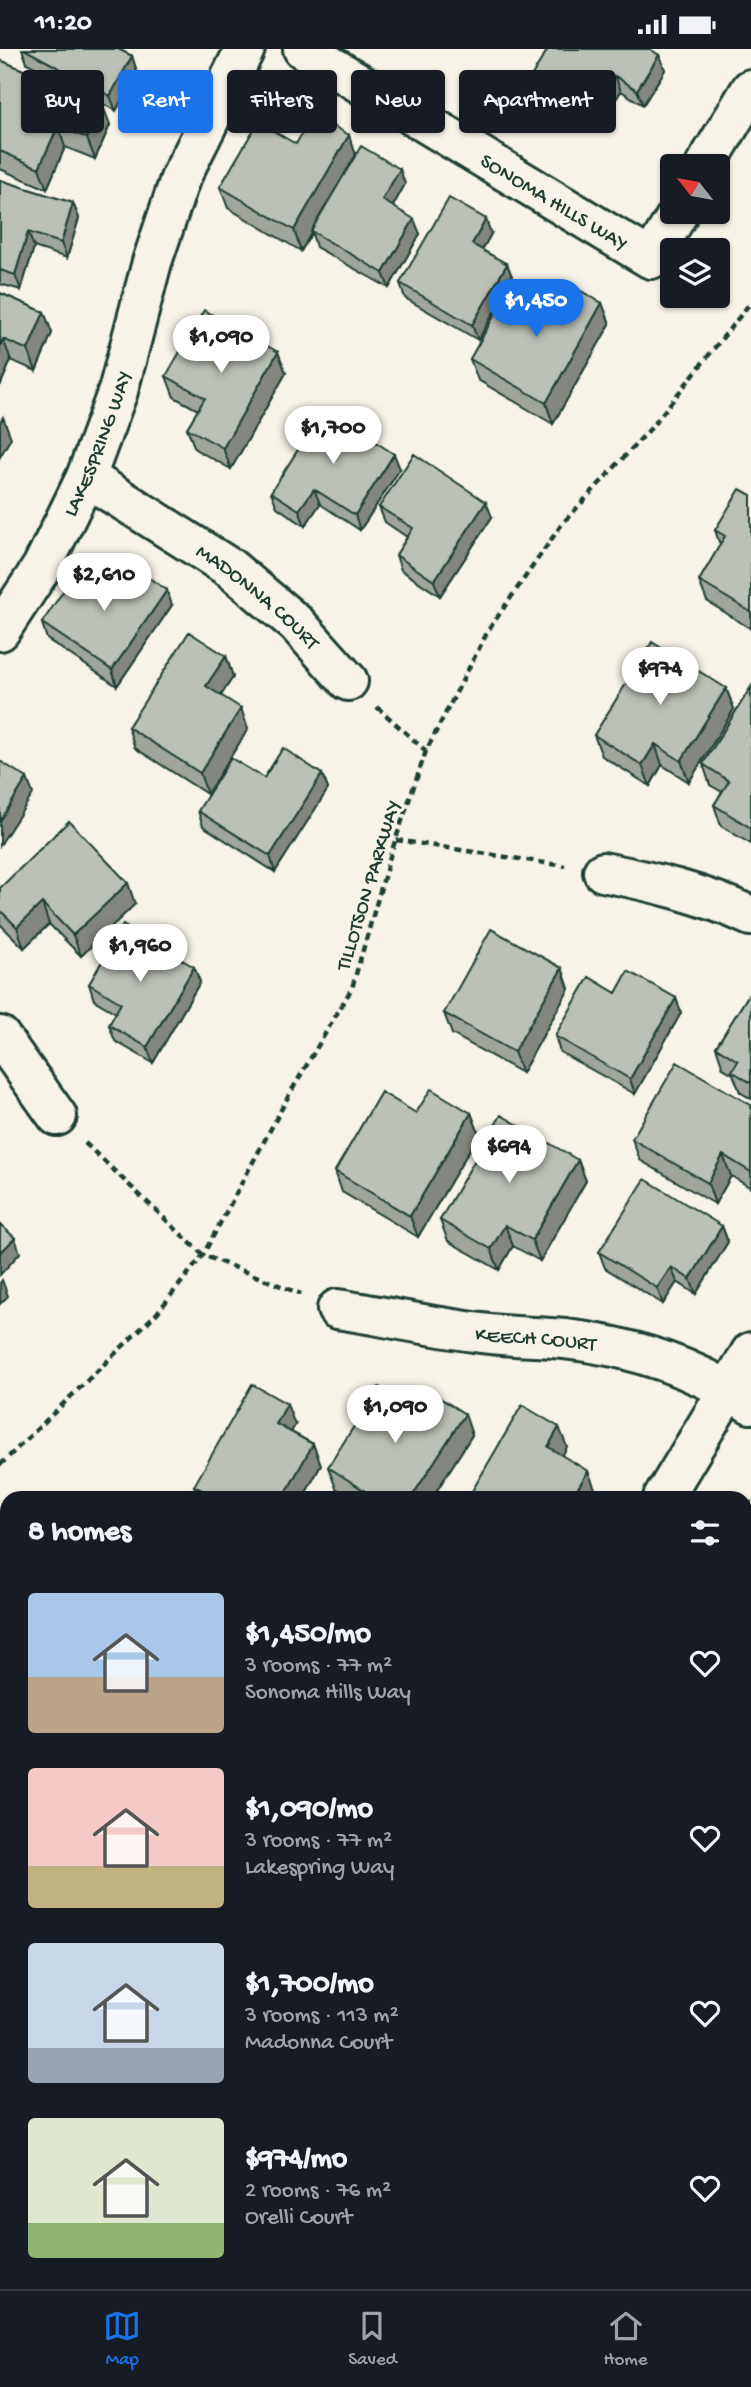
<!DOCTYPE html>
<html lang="en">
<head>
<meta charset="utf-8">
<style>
	:root { --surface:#171b24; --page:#242831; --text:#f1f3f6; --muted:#9ea1a6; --line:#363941; --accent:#1a73e8 }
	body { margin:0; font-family:"Gochi Hand",sans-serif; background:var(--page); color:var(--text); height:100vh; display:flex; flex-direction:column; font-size:26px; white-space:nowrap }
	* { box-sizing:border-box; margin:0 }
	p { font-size:23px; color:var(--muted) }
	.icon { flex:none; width:38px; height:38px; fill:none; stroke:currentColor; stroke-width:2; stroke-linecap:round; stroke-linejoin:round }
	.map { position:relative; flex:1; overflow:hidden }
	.panel { position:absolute; left:0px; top:1442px; width:752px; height:798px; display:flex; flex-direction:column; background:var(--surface); border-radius:21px 21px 0 0; box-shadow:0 2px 5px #0004 }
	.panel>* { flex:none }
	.hud { position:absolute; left:21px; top:21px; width:710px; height:63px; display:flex; gap:14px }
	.needle { width:46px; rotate:301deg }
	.tools { position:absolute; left:660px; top:105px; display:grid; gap:14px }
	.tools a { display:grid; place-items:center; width:70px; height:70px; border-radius:7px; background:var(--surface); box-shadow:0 2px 5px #0004; font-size:35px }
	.price { position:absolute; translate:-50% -60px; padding:0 16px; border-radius:24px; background:#fff; color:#222; font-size:23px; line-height:46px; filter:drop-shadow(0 2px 4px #0008) }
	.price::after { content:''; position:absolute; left:50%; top:42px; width:21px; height:16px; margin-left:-10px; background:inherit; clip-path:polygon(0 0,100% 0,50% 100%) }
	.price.on { background:var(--accent); color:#fff }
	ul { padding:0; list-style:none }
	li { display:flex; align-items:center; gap:21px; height:175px; padding:0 28px }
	li span { display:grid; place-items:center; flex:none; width:196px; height:140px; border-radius:7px; color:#555 }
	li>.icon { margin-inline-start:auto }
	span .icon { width:84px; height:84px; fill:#fffc; stroke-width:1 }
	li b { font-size:30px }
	h2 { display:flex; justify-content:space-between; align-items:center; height:84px; padding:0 28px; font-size:30px }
	.tag { padding:0 24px; border-radius:7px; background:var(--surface); box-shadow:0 2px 5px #0004; font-size:24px; line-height:63px }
	.tag.on { background:var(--accent); color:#fff }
	.status { display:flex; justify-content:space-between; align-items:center; height:49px; padding:0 35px; background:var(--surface); direction:ltr }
	.status svg { height:19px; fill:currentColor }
	.dock { display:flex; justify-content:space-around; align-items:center; height:98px; border-top:2px solid var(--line); background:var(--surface); font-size:19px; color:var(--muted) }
	.dock a { display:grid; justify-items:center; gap:4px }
	.dock .on { color:var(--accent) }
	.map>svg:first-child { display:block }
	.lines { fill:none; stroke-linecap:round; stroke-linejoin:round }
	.street-casing { stroke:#1f3d34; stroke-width:44 }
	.path { stroke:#1f3d34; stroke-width:4.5; stroke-dasharray:7 5; stroke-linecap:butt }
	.street { stroke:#f7f3e8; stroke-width:38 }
	.wall { fill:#a1a69d; stroke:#1f3d34; stroke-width:2 }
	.shaded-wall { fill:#83877f; stroke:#1f3d34; stroke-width:2 }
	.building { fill:#bbc1b6; stroke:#1f3d34; stroke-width:2 }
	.labels { text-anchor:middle; stroke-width:6; stroke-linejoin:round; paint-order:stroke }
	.street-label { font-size:21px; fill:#1f3d34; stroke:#f7f3e8 }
</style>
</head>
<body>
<div class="status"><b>11:20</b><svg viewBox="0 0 49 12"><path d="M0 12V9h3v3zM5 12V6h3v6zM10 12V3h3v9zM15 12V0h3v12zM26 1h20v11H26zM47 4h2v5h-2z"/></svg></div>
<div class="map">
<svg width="751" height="2240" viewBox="0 0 751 2240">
	<rect width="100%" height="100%" fill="#f7f3e8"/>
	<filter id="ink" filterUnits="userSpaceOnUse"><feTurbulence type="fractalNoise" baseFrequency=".0143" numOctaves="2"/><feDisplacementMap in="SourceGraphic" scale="14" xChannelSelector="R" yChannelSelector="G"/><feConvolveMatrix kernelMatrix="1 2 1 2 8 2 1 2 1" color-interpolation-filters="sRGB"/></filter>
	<g filter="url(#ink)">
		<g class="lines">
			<defs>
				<g id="street">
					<path id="s1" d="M303,0l348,210 28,-47"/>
					<path d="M705,117l46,-77"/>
					<path id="s2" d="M86,428l144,91 67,56 51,57"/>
					<path id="s3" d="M0,582l42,-64 44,-90 32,-86 34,-129 28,-83 65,-130"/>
					<path d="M603,823c51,10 101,22 148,44"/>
					<path d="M0,987l57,80"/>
					<path id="s4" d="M337,1260c46,7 91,17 137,23 31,5 61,4 91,7 66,7 130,29 186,65"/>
					<path d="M663,1449l88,-146"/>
					<path d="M0,2138l7,4"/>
					<path d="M160,2233l12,7"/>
				</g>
			</defs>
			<use href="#street" class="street-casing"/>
			<path class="path" d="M377,658l49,44
				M396,791l169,26
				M85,1094l118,112 98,39
				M0,1416l157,-152 46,-58 86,-160 63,-107 39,-135 35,-102 63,-122 73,-105 88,-95 101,-127"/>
			<use href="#street" class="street"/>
		</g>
		<path class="wall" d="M22,0h96l14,7 5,16 -21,39 -89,-48z
			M659,6l6,15 -22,35 -22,-14 -23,37 -61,-37 -5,-16z
			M0,11l102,44 8,21 -15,34 -30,-12 -18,42 -47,-20z
			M296,95l60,10 49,30 -12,22 27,28 -31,54 -73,-41 -4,-14 -11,18 -73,-43 -8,-21z
			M0,131l73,23 6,15 -12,40 -33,-11 -13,43 -21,-6z
			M491,185l-9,16 25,14 6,15 -35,61 -73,-42 -5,-15z
			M0,244l44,19 8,21 -16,38 -25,-11 -11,26z
			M602,254l8,21 -57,100 -75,-44 -8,-21 75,-47z
			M278,303l8,21 -55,96 -36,-20 -8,-21 11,-18 -24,-13 -8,-21z
			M400,420l-40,61 -40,-26 -15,22 -28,-19 -6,-15z
			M751,446v134l-44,-28 -8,-20 21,-36 -5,-15z
			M379,458l113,10 -52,79 -39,-26 -5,-15 11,-18 -22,-15z
			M172,556l-55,81 -70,-47 -5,-16z
			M226,607l7,21 -12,18 27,34 -41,65 -72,-46 -7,-21z
			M751,638v157l-30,-18 -7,-21 8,-13 -12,-7 -7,-21z
			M726,639l8,21 -45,73 -27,-17 -12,21 -48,-30 -8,-21z
			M322,725l6,15 -53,83 -72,-46 -5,-15 66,-33z
			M0,839l135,16 -54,52 -32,-32 -25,24 -24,-24z
			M194,918l6,15 -47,81 -38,-22 -6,-16 7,-12 -22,-13 -5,-16z
			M562,919l7,21 -47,84 -70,-39 -8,-21z
			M751,942v108l-11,-7 -7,-18 -10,-6 -7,-21z
			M676,949l5,15 -46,81 -75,-42 -5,-16z
			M751,1056v83l-20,-12 -16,28 -75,-44 -8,-21z
			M416,1064h55l8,21 -61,103 -76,-45 -7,-21z
			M578,1111l8,21 -46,80 -27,-15 -14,24 -51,-29 -8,-21z
			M722,1177l6,16 -32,52 -19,-12 -14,22 -58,-36 -6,-16z
			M420,1363l52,23 -40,63h-81l-15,-10 -8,-21z
			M295,1376l-4,7 22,12 8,21 -18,33h-104l-5,-12z
			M751,1452v124l-5,-3v-111z
			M0,1873l7,5v122l-7,-4z"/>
		<path class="shaded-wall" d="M659,6l6,15 -22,35 -6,-15z
			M132,7l5,16 -21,39 -6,-15z
			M615,27l6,15 -23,37 -5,-15z
			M102,55l8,21 -15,34 -8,-21z
			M58,77l7,21 -18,42 -8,-21z
			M349,86l7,20 -55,96 -7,-21z
			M400,120l5,15 -17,31 -6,-15z
			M73,154l6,15 -12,40 -6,-15z
			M414,170l6,15 -31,54 -6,-15z
			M486,170l5,15 -14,25 -5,-15z
			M28,183l6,15 -13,43 -6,-15z
			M507,215l6,15 -35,61 -6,-15z
			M602,254l8,21 -57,100 -7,-21z
			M44,263l8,21 -16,38 -8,-21z
			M3,290l8,21 -11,26v-39z
			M278,303l8,21 -55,96 -8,-21z
			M3,368l8,21 -11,19v-34z
			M394,405l6,15 -40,61 -5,-15z
			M314,440l6,15 -15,22 -6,-16z
			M486,453l6,15 -52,79 -6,-15z
			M167,541l5,15 -55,81 -5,-16z
			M226,607l7,21 -19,29 -8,-20z
			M726,639l8,21 -45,73 -8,-21z
			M241,659l7,21 -41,65 -7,-21z
			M655,695l7,21 -12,21 -8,-21z
			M322,725l6,15 -53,83 -5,-16z
			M27,729l6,16 -33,51v-24z
			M128,834l7,21 -54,52 -8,-21z
			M42,854l7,21 -25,24 -7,-21z
			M194,918l6,15 -47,81 -6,-16z
			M562,919l7,21 -47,84 -8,-21z
			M676,949l5,15 -46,81 -5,-15z
			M471,1064l8,21 -61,103 -8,-21z
			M723,1106l8,21 -16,28 -7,-21z
			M578,1111l8,21 -46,80 -8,-21z
			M505,1176l8,21 -14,24 -8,-21z
			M722,1177l6,16 -32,52 -6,-15z
			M15,1189l5,15 -20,22v-22z
			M671,1218l6,15 -14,22 -6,-16z
			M2,1231l6,16 -8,8v-21z
			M287,1355l8,21 -11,20 -8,-21z
			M465,1365l7,21 -40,63h-21z
			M559,1378l8,20 -11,21 -8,-21z
			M313,1395l8,21 -18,33h-20z
			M588,1422l8,20 -4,7h-20z"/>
		<path class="building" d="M24,0h94l14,7 -22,40z
			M548,0h102l9,6 -22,35 -22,-14 -22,37 -61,-38z
			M0,11l102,44 -15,34 -29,-12 -19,42 -39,-17z
			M313,65l36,21 -55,95 -74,-43 38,-65 38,22z
			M361,97l39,23 -18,31 32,19 -31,54 -72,-42z
			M0,131l73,23 -12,40 -33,-11 -13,43 -15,-5z
			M449,149l37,21 -14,25 35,20 -35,61 -72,-42z
			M563,232l39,22 -56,100 -76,-44 38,-68 37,21z
			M0,244l44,19 -16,38 -25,-11 -3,8z
			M204,261l74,42 -55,96 -36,-20 18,-30 -39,-22z
			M324,360l70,45 -39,61 -41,-26 -15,21 -28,-18z
			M414,405l72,48 -52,79 -38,-26 17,-27 -34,-21z
			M740,440l11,6v117l-52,-31 26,-45 -10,-6z
			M81,515l36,23 14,-21 36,24 -55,80 -70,-47z
			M189,583l37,24 -20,30 35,22 -41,65 -72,-46z
			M652,593l74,46 -45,73 -26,-17 -13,21 -48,-30z
			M751,638v141l-37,-23 15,-24 -26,-17z
			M283,699l39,26 -52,82 -72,-45 33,-53 33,20z
			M0,712l27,17 -27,43z
			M69,772l59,62 -55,52 -31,-32 -25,24 -17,-17v-22z
			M123,876l71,42 -47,80 -38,-22 12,-22 -32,-19z
			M491,880l71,39 -48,84 -70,-39z
			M628,922l48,27 -46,81 -75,-43 34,-59 27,16z
			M751,942v92l-19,-12 6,-10 -22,-14z
			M677,1013l74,43v67l-28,-17 -15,28 -76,-44z
			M431,1040l40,24 -61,103 -75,-45 46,-79 35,21z
			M501,1066l77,45 -46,80 -27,-15 -14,24 -51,-29z
			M645,1130l77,47 -32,53 -19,-12 -14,21 -58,-36z
			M0,1175l15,14 -15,15z
			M252,1335l35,20 -11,20 37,20 -30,54h-66l-23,-12z
			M379,1338l41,25 12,-19 33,21 -54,84h-35l-48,-31z
			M522,1356l37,22 -11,20 40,24 -16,27h-104z
			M751,1452v108l-5,-3v-95z
			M0,1873l7,5v106l-7,-4z"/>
	</g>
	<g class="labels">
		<g class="street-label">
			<text dy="7" stroke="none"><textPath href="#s1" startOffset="294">SONOMA HILLS WAY</textPath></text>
			<text dy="7" stroke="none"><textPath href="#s3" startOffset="212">LAKESPRING WAY</textPath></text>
			<text dy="7" stroke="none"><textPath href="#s2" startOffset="210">MADONNA COURT</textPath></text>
			<text transform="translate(367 836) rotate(-73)" y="7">TILLOTSON PARKWAY</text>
			<text dy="7" stroke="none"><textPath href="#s4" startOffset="201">KEECH COURT</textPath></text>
		</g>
	</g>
</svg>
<div class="tools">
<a><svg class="needle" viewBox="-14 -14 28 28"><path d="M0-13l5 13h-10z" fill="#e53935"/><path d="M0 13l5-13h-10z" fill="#9ea1a6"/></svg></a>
<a><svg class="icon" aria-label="layers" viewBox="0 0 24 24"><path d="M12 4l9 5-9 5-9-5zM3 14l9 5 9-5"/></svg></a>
</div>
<b class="price on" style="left:536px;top:290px">$1,450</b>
<b class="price" style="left:221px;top:326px">$1,090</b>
<b class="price" style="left:333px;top:417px">$1,700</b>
<b class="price" style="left:104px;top:564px">$2,610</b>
<b class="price" style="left:660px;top:658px">$974</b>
<b class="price" style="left:140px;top:935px">$1,960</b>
<b class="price" style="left:509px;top:1136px">$694</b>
<b class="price" style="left:395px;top:1396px">$1,090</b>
<div class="hud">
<a class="tag">Buy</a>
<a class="tag on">Rent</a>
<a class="tag">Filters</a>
<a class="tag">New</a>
<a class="tag">Apartment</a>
</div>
<section class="panel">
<h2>8 homes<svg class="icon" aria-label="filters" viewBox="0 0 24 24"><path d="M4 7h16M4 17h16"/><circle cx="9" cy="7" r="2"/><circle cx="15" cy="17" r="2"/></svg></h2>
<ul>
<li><span style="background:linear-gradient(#a9c7e8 60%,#b9a48a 0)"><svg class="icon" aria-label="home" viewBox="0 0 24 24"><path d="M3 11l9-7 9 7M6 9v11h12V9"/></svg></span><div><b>$1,450/mo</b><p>3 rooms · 77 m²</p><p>Sonoma Hills Way</p></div><svg class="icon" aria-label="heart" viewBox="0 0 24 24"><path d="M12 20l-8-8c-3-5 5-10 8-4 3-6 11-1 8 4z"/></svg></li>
<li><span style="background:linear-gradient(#f6c9c9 70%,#c2b280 0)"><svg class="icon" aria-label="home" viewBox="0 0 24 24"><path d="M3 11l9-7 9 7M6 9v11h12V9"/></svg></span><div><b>$1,090/mo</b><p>3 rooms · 77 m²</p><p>Lakespring Way</p></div><svg class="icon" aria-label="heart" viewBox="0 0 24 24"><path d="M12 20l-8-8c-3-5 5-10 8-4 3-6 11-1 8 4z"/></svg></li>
<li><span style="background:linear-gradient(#c9d6e8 75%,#9aa5b1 0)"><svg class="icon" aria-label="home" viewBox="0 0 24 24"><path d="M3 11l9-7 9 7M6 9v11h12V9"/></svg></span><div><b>$1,700/mo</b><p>3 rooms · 113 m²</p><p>Madonna Court</p></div><svg class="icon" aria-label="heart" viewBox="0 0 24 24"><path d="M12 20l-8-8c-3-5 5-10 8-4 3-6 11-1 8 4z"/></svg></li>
<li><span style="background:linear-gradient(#dfe7d0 75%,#8fb573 0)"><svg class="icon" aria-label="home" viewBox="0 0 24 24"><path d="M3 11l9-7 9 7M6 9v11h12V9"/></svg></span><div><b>$974/mo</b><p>2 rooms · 76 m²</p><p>Orelli Court</p></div><svg class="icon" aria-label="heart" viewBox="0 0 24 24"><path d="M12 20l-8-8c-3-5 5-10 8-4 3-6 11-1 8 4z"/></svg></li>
</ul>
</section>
</div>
<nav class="dock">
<a class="on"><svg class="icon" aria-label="map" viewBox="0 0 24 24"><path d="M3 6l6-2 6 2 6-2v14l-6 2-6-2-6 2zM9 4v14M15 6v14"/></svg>Map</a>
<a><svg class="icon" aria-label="saved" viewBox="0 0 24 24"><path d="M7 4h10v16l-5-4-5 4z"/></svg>Saved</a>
<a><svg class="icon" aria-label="home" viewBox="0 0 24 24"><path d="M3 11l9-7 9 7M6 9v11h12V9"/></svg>Home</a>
</nav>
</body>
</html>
